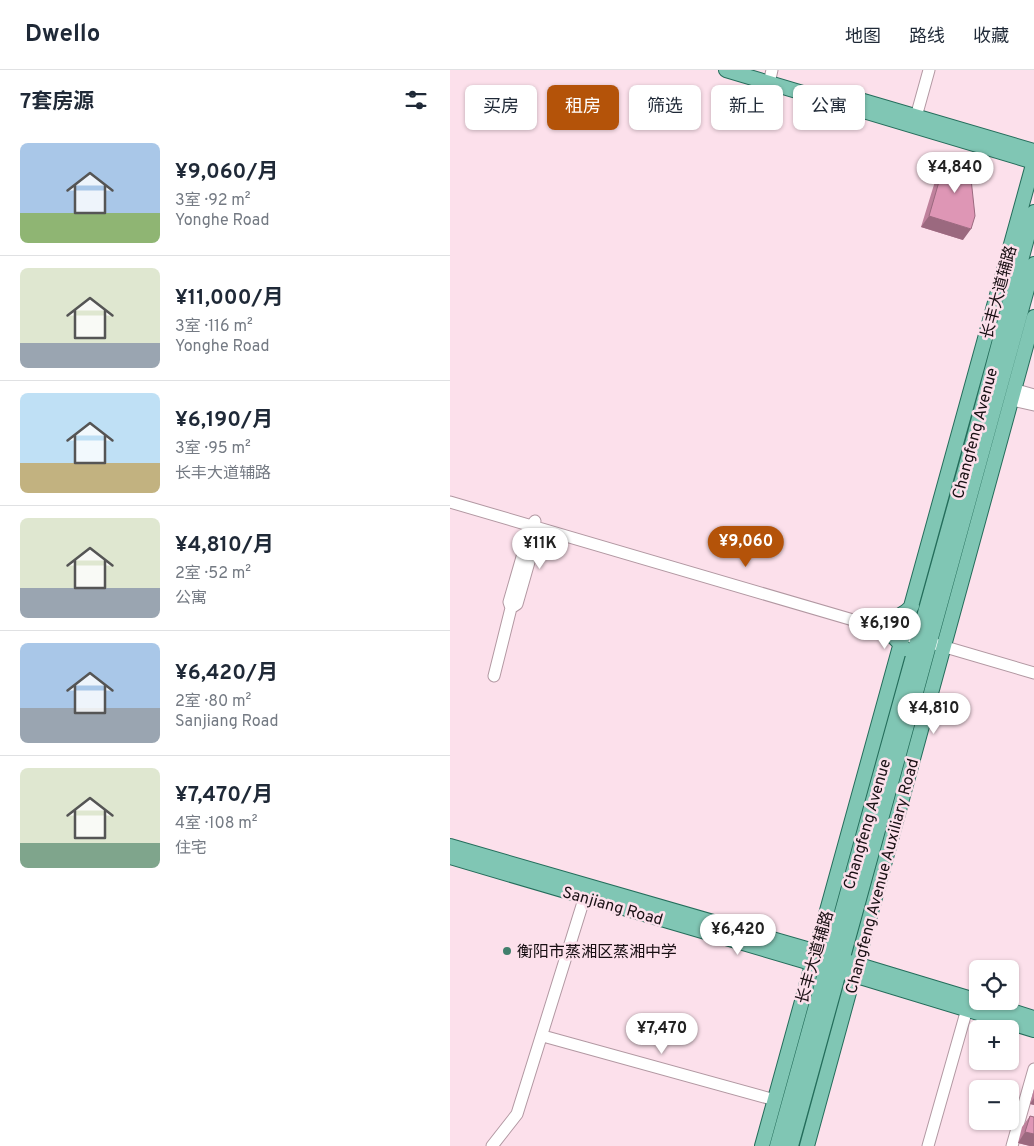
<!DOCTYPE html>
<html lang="zh">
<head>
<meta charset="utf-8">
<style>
	:root { --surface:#fff; --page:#f2f2f3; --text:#1f2937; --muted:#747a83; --line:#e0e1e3; --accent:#b45309 }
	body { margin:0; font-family:Overpass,"Noto Sans SC",sans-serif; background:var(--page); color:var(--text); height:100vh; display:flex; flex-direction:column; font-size:19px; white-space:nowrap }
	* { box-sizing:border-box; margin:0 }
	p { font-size:16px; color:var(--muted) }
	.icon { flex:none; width:28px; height:28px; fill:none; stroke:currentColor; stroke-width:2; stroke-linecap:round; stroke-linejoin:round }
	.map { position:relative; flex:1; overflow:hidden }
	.details { display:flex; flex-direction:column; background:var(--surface); width:450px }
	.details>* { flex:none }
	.banner { position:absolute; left:15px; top:15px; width:475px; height:45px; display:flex; gap:10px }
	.tools { position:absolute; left:519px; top:890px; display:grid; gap:10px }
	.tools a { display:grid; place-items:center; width:50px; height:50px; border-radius:8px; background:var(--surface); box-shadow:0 1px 4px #0004; font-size:25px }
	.price { position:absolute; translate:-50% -42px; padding:0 11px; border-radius:18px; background:#fff; color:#222; font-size:16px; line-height:32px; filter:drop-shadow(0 1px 2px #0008) }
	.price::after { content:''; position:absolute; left:50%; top:30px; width:15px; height:11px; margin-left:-8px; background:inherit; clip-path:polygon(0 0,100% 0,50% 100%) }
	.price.active { background:var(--accent); color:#fff }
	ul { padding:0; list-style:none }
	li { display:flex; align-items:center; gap:15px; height:125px; padding:0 20px }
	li+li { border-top:1px solid var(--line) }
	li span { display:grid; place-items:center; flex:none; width:140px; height:100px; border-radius:8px; color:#555 }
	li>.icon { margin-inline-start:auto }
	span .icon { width:60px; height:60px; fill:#fffc; stroke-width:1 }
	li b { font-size:21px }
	h2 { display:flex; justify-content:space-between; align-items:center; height:60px; padding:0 20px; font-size:21px }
	.chip { padding:0 18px; border-radius:8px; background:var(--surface); box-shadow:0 1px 4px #0004; font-size:18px; line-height:45px }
	.chip.active { background:var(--accent); color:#fff }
	header { display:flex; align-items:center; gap:30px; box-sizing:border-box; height:70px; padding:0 25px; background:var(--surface); border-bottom:1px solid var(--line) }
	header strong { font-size:24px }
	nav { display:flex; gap:28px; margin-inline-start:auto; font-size:18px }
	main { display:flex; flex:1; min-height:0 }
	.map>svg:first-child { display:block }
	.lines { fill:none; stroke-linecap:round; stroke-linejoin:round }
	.minor-casing { stroke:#b298a2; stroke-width:13 }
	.major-casing { stroke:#246d5b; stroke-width:16 }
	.minor { stroke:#fff; stroke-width:11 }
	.major { stroke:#80c6b4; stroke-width:14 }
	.wall { fill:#bf819c }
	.shaded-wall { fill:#9b697f }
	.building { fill:#de96b5; stroke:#9b697f }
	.poi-dot { fill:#417f6c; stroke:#fce0eb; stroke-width:2 }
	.labels { text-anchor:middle; stroke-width:5; stroke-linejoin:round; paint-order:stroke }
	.street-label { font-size:16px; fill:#180f13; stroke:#fce0eb }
	.poi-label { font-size:16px; fill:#180f13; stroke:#fce0eb; text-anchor:start }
</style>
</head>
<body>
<header>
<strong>Dwello</strong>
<nav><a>地图</a><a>路线</a><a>收藏</a></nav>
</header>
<main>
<section class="details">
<h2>7套房源<svg class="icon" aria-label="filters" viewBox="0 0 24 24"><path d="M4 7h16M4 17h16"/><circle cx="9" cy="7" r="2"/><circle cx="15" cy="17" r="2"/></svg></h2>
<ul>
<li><span style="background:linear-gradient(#a9c7e8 70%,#8fb573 0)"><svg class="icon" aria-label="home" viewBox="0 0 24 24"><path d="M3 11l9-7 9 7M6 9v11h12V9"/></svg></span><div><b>¥9,060/月</b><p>3室 · 92 m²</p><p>Yonghe Road</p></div></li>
<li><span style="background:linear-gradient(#dfe7d0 75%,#9aa5b1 0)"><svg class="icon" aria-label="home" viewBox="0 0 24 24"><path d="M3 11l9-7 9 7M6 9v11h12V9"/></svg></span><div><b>¥11,000/月</b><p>3室 · 116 m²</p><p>Yonghe Road</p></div></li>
<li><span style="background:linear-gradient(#bfe0f5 70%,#c2b280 0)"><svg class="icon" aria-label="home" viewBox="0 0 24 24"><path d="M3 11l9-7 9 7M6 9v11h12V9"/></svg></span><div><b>¥6,190/月</b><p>3室 · 95 m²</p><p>长丰大道辅路</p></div></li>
<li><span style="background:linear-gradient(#dfe7d0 70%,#9aa5b1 0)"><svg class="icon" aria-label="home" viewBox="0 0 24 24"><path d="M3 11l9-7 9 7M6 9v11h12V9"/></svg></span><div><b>¥4,810/月</b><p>2室 · 52 m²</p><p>公寓</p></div></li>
<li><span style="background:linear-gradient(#a9c7e8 65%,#9aa5b1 0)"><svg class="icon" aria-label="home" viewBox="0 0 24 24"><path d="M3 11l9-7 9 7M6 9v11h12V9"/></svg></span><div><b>¥6,420/月</b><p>2室 · 80 m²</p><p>Sanjiang Road</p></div></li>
<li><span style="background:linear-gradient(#dfe7d0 75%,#7fa58c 0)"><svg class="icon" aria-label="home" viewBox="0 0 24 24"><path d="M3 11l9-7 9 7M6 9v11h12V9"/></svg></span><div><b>¥7,470/月</b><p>4室 · 108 m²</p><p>住宅</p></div></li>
</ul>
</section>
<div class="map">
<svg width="584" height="1076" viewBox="0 0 584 1076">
	<rect width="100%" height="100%" fill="#fce0eb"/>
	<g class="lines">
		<defs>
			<path id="minor" d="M319,13l3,-13
				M464,54l15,-54
				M584,325l-14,-4 -8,5 5,5 17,4
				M0,432l584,171
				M61,538l6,-4 12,-42
				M44,606l17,-68 -2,-6 22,-76 4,-5
				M93,966l232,64
				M42,1076l25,-32 68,-218
				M478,1076l39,-137
				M562,1076l22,-77"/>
			<path id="major" d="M276,0l308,92
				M393,25l191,56
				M433,552c12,-4 21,-7 29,-16
				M437,560l18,19
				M0,776l374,108
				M0,787l371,109
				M399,892l129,39
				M397,903l187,57
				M529,931l55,17
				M312,1076l272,-985
				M327,1076l198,-713 59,-221
				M341,1076l243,-882
				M357,1076l227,-829"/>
		</defs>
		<use href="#minor" class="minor-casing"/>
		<use href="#major" class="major-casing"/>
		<use href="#minor" class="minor"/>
		<use href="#major" class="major"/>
	</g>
	<path class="wall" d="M497,84l16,86 -42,-13 19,-62z
		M584,1019v16l-4,-1z
		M580,1046l4,30h-4l-12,-3 4,-16z"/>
	<path class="shaded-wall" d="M479,146l42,13 -8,11 -42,-13z
		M584,1028v7l-4,-1z
		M575,1062l9,2v12h-4l-12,-3z"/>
	<path class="building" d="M497,84l22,6 6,56 -4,13 -42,-13z
		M580,1046l4,1v17l-9,-2z"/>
	<circle class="poi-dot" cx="57" cy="881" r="5"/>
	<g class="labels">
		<g class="street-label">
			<text transform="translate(548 222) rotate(-75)" y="6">长丰大道辅路</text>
			<text transform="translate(524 363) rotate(-75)" y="6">Changfeng Avenue</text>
			<text transform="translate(416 754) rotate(-74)" y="6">Changfeng Avenue</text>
			<text transform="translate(431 806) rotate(-75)" y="6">Changfeng Avenue Auxiliary Road</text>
			<text transform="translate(163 835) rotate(16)" y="6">Sanjiang Road</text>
			<text transform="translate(364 887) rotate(-74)" y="6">长丰大道辅路</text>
		</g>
		<g class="poi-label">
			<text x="67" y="887">衡阳市蒸湘区蒸湘中学</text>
		</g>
	</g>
</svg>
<div class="tools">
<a><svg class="icon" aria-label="locate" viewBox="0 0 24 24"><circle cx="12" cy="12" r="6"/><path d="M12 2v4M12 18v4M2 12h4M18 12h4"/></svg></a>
<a>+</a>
<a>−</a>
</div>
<b class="price" style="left:505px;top:124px">¥4,840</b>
<b class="price active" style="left:296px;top:498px">¥9,060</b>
<b class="price" style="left:90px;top:500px">¥11K</b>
<b class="price" style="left:435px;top:580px">¥6,190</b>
<b class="price" style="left:484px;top:665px">¥4,810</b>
<b class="price" style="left:288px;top:886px">¥6,420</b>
<b class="price" style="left:212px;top:985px">¥7,470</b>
<div class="banner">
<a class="chip">买房</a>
<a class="chip active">租房</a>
<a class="chip">筛选</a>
<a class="chip">新上</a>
<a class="chip">公寓</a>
</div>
</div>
</main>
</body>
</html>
